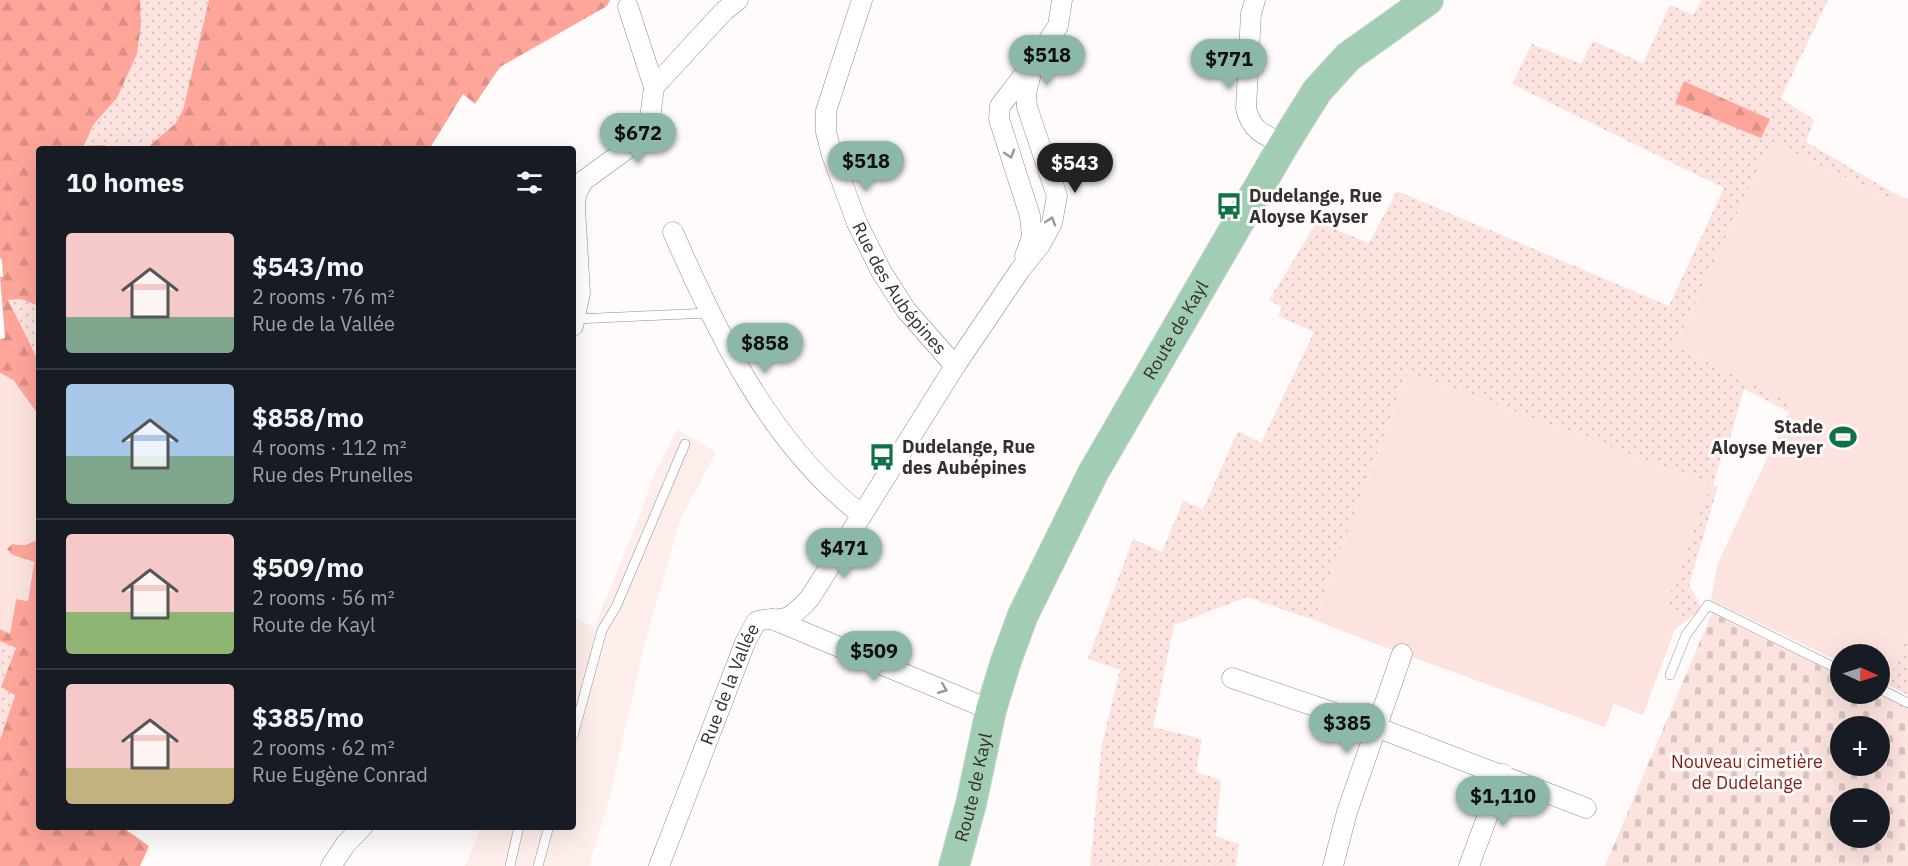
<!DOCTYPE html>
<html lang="en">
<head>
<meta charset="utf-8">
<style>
	:root { --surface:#171b24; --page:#20242c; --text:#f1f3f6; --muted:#9ea1a6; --line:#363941; --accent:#8bb8a7 }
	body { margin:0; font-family:"IBM Plex Sans",sans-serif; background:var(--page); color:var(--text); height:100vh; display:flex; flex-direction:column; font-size:22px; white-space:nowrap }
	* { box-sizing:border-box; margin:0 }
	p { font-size:20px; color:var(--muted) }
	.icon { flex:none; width:33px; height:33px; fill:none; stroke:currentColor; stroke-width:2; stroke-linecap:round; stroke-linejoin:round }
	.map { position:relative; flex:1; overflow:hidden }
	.sheet { position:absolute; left:36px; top:146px; width:540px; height:684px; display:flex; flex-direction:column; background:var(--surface); border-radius:6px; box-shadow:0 6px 24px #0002 }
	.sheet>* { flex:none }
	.needle { width:39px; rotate:93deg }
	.buttons { position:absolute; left:1830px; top:644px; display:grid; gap:12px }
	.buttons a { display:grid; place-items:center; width:60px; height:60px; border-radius:50%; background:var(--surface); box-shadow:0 6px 24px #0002; font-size:30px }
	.price { position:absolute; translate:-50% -51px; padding:0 14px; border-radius:21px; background:var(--accent); color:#111; font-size:20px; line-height:39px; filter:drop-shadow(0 2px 3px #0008) }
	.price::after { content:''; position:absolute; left:50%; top:36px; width:18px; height:14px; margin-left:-9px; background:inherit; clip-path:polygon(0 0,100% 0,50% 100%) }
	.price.current { background:#222; color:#fff }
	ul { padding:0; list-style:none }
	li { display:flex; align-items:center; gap:18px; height:150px; padding:0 30px }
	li+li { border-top:2px solid var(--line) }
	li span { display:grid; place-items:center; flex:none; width:168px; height:120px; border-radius:6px; color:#555 }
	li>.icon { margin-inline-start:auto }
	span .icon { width:72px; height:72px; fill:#fffc; stroke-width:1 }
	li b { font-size:26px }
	h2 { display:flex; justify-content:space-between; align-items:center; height:72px; padding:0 30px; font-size:26px }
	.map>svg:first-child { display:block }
	.built { fill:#fdeeeb }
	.grass { fill:url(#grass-dots); fill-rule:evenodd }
	.forest { fill:url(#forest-firs) }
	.cemetery { fill:url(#cemetery-stones); fill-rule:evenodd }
	.park { fill:#fce3df }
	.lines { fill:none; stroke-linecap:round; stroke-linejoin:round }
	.lane-casing { stroke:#938a89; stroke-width:10 }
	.street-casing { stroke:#938a89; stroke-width:21 }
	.primary-casing { stroke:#d6d6d5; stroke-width:32 }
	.lane { stroke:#fff; stroke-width:9 }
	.street { stroke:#fff; stroke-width:20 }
	.primary { stroke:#a0cdb4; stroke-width:30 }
	.oneway { stroke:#9a9897 }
	.labels { text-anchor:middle; stroke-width:6; stroke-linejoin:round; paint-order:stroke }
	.poi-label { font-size:18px; font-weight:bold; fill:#34302f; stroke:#fffbfa; text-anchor:start }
	.street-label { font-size:18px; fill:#34302f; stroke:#fffbfa }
	.park-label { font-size:18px; fill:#841f1a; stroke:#fffbfa }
</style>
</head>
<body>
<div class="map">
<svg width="1908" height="866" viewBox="0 0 1908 866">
	<defs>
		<pattern id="grass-dots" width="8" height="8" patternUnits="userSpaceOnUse" patternTransform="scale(1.5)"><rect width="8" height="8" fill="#fce3df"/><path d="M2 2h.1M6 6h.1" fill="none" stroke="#d9c3c0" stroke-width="1.8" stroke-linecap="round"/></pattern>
		<pattern id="forest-firs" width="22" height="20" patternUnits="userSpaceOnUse" patternTransform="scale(1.5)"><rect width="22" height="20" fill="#fea599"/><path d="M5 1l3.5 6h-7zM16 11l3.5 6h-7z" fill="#da8e84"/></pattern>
		<pattern id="cemetery-stones" width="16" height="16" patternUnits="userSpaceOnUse" patternTransform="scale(1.5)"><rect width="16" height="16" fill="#fce3df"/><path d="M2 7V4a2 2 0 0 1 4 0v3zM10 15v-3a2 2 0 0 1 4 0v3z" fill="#d9c3c0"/></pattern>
	</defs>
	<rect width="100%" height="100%" fill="#fffbfa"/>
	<path class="built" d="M677,429l39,23 -36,68 -35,122 -36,157 -20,67h-124l16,-39 92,-1v-209l21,10 39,-94 20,-56z"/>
	<path class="grass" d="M140,0h69l-26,110 -8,14 -25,24c-23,2 -44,-3 -66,-2l9,-21 24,-27 20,-44 4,-30z
		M1702,0h126l-47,98 33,22 -8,22 86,50 -3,6 -118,-56 -96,204 118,57 -4,9 -45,-23 -16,56h-3l-12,40 -305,-113 -94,248 -67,-23 -73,28 -21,102 49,12 -6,33 25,8 -5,56 23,8 -3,22h-146l12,-122 18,-74 -32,-11 45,-120 29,13 21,-51 20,8 35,-78 23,12 53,-111 -36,-16 4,-9 -13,-7 48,-78 52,21 28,-52 272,115 55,-118 -212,-104 20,-40 49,20 12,-23 50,22 27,-58 23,10zM1685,81l85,38 -95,-16z
		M21,299l18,7v56l-32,-62z
		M1708,491l8,2 -27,92 13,23 -27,22 6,-17 -16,-6z
		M1908,636v59l-22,-11z
		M0,641l16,7 -15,39 14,7 -15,46z"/>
	<path class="forest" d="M0,0h140l1,24 -4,30 -20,44 -24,27 -9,21 20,-1 8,3h-73v158l-18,-7 -13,1 31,62v54l-26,-36 -13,-7v-34l5,-1 -5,-61h3l-1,-17 -2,-2z
		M209,0h401l-3,6 -107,61 -25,37 -12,-10 -33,54h-283l28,-24 8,-14z
		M1684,81l86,38 -9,19 -86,-35z
		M39,539v287l87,1 -1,2 24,17 -9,20h-140v-126l15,-45 -14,-8 15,-39 -16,-7v-12l10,4 6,-34 12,2 6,-39 -22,-7 -6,-6 6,-5 13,1z"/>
	<path class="cemetery" d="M1712,613l128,63v17h36l32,16v157h-303zM1840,726h40v39h-40zM1840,798h40v39h-40z"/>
	<path class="park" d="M1771,142l117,56 4,-6 16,7v437l-22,48 -6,-3v-27h-40v8l-129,-62 7,-37 75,-160 -118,-57z
		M1408,372l310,115 -2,6 -8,-1 -43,115 16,6 -38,102 -29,-11 -9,23 -229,-83 -62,-24z
		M0,373l13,7 26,36v123l-14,6 -13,-1 -5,5 5,6 22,7 -6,39 -12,-2 -6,35 -10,-5z"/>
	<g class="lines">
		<defs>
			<path id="lane" d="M575,319l134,-6
				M1670,675l16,-40 22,-30 132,65
				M1880,689l28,14
				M573,736l29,-106 14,-23 69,-163
				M510,866l9,-40
				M538,866l11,-40"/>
			<g id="street">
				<path id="s1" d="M862,0l-36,111v21l6,23 25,68 24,48 25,39 49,56"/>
				<path d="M1255,0l-4,14 -5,94c5,23 18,27 38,36"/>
				<path d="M628,7l26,80"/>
				<path d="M673,232c45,103 98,213 189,283"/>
				<path d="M1025,256l7,-19 -2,-21 -31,-97 1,-13 34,-44 24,-36 4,-26"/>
				<path d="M573,326l7,-33 -5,-85 1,-14 7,-13 48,-35 12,-13 7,-14 4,-32 70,-76 14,-11"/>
				<path d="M772,619l219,91"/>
				<path d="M1232,678l144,49 210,81"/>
				<path d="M331,866l14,-21 18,-19"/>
				<path id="s2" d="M659,866l86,-223 11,-21c10,-5 20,-1 30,-4 10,-4 17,-13 24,-20l145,-232 65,-96 20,-25 12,-22 5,-27 -30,-89 -1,-14 8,-31"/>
				<path d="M1333,866l14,-54 55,-158"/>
				<path d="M1469,866l34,-92"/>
			</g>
			<g id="primary">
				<path id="s3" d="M954,866l17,-62 20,-94 15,-49 17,-46 70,-142 191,-329 33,-53 31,-34 80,-57"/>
			</g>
		</defs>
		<use href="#lane" class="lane-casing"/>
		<use href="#street" class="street-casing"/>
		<use href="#primary" class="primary-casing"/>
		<use href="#lane" class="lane"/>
		<use href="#street" class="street"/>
		<use href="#primary" class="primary"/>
	</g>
	<defs><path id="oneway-chevron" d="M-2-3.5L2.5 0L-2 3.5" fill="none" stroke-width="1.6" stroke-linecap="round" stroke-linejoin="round" transform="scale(1.5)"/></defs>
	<g class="oneway">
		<use href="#oneway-chevron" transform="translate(1010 154) rotate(72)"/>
		<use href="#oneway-chevron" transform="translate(1051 221) rotate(-72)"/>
		<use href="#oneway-chevron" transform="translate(943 689) rotate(22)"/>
	</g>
	<defs>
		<symbol id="bus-bare" viewBox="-9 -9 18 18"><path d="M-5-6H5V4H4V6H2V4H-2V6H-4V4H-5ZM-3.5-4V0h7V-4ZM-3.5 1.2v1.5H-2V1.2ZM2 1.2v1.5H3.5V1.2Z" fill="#0e7147" stroke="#fffbfa" stroke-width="2.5" paint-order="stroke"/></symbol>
		<symbol id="stadium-bare" viewBox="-9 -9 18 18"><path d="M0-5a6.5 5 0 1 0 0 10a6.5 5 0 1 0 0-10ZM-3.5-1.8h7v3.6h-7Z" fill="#0e7147" stroke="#fffbfa" stroke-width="2.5" paint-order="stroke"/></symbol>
	</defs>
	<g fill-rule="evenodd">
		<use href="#bus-bare" x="1210" y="187" width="38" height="38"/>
		<use href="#stadium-bare" x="1824" y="418" width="38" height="38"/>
		<use href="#bus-bare" x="863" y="438" width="38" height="38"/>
	</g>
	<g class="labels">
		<g class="poi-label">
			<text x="1249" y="202">Dudelange, Rue<tspan x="1249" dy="21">Aloyse Kayser</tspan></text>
			<text x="1823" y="433" text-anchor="end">Stade<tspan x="1823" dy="21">Aloyse Meyer</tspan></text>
			<text x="902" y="453">Dudelange, Rue<tspan x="902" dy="21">des Aubépines</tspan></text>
		</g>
		<g class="street-label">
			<text dy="6" stroke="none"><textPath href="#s1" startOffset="312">Rue des Aubépines</textPath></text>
			<text dy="6" stroke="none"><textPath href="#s3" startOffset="584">Route de Kayl</textPath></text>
			<text dy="6" stroke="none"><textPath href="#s2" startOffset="195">Rue de la Vallée</textPath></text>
			<text dy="6" stroke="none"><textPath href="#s3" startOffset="81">Route de Kayl</textPath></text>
		</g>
		<g class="park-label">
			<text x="1747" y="768">Nouveau cimetière<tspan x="1747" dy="21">de Dudelange</tspan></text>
		</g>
	</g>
</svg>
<div class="buttons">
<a><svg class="needle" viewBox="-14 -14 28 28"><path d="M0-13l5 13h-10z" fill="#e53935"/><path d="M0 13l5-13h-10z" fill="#9ea1a6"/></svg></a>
<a>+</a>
<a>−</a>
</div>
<b class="price" style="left:1047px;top:86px">$518</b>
<b class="price" style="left:1229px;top:90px">$771</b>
<b class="price" style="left:638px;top:164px">$672</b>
<b class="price" style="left:866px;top:192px">$518</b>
<b class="price current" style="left:1075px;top:194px">$543</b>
<b class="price" style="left:765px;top:374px">$858</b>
<b class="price" style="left:844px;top:579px">$471</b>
<b class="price" style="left:874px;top:682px">$509</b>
<b class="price" style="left:1347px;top:754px">$385</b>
<b class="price" style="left:1503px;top:827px">$1,110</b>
<section class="sheet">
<h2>10 homes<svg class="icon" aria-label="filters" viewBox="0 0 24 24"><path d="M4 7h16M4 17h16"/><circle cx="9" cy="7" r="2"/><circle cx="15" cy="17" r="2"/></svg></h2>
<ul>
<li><span style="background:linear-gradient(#f6c9c9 70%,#7fa58c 0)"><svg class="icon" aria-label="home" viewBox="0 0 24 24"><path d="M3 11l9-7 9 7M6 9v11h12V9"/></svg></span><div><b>$543/mo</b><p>2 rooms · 76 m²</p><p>Rue de la Vallée</p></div></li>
<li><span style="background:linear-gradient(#a9c7e8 60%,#7fa58c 0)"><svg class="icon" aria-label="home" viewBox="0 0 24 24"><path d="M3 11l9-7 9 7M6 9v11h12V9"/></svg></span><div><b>$858/mo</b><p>4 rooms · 112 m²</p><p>Rue des Prunelles</p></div></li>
<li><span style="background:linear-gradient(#f6c9c9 65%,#8fb573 0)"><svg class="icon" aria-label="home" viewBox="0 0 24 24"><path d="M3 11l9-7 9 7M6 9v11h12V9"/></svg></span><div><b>$509/mo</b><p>2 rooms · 56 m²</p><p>Route de Kayl</p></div></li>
<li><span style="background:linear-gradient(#f6c9c9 70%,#c2b280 0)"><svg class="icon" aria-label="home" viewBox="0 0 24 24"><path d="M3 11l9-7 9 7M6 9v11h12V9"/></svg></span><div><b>$385/mo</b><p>2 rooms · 62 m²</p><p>Rue Eugène Conrad</p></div></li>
</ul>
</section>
</div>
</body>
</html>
